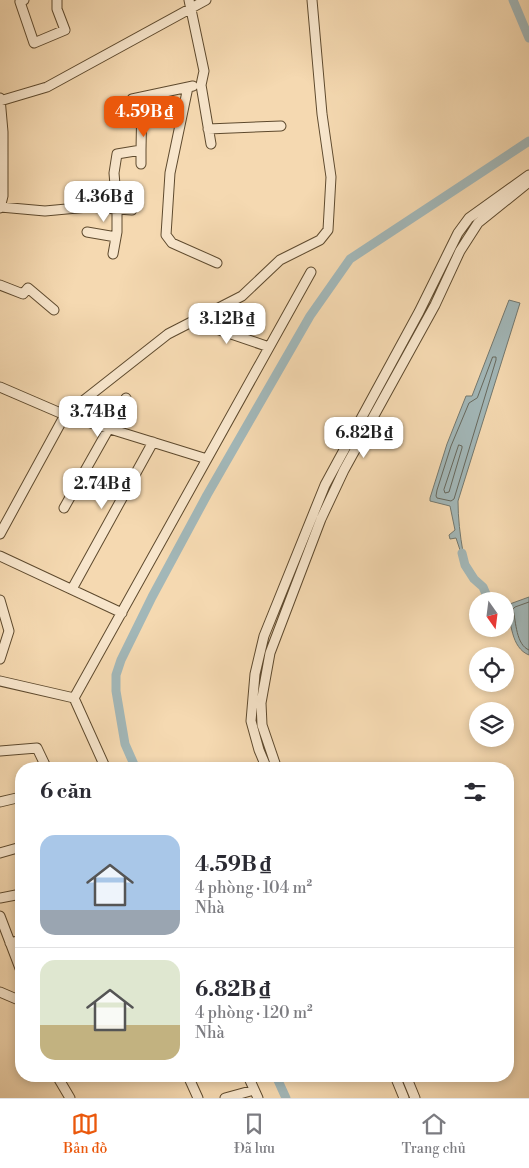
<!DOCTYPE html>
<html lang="vi">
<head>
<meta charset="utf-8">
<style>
	:root { --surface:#fff; --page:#f2f2f3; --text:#2b2b33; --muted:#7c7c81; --line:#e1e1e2; --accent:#ea580c }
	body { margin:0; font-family:"Libre Bodoni",serif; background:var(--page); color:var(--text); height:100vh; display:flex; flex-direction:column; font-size:19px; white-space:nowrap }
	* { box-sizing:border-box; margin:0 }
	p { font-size:16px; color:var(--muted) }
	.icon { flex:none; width:28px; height:28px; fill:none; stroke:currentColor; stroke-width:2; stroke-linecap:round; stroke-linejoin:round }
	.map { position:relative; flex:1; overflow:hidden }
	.details { position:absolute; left:15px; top:762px; width:499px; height:320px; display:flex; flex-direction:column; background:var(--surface); border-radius:20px; box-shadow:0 2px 8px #0003 }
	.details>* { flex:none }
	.needle { width:32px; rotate:166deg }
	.buttons { position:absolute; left:469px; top:592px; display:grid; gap:10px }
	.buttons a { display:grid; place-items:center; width:45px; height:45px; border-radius:50%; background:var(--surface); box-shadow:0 2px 8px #0003; font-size:25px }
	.price { position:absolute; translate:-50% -42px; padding:0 11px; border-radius:10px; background:#fff; color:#222; font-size:16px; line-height:32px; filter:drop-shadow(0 1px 2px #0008) }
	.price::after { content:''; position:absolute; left:50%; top:30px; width:15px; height:11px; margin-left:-8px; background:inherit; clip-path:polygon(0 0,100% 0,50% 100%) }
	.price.selected { background:var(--accent); color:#fff }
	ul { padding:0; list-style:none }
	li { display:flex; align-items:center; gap:15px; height:125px; padding:0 25px }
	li+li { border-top:1px solid var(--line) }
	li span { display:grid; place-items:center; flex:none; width:140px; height:100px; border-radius:15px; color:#555 }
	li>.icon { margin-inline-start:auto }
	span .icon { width:60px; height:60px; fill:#fffc; stroke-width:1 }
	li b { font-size:21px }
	h2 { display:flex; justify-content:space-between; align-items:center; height:60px; padding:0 25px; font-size:21px }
	.tab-bar { display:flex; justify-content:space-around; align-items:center; height:70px; border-top:1px solid var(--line); background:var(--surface); font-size:14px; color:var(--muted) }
	.tab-bar a { display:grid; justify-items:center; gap:2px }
	.tab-bar .selected { color:var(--accent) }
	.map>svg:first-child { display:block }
	.water { fill:#a2b7b8; stroke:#73786f }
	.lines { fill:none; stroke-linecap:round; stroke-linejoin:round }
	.shore { stroke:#67685d; stroke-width:1 }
	.canal { stroke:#a2b7b8; stroke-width:9 }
	.street-casing { stroke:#5e4a2e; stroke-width:11 }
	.street { stroke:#f8e6cc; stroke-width:9 }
</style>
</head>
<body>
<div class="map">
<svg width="529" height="1098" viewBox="0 0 529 1098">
	<rect width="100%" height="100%" fill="#f5d9b1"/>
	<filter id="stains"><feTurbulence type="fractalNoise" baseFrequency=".004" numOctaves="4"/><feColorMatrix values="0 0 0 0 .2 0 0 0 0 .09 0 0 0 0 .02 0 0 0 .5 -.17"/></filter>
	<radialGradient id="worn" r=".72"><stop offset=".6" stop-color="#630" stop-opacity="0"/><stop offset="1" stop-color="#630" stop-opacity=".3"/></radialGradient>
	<path class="water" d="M509,300l11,3 -62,198c0,17 2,34 5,51l-2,1 -5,-15 -6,1 -1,-4 6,-5 -5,-24 -20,-5v-3l17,-54 19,-48h6z
		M529,597v58c-18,-7 -18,-33 -22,-50z"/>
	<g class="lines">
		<path class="shore" d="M493,357h3v3l-42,139 -3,2 -14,-3 -1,-2 1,-6 14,-44 18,-43 8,-5z
			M459,445l3,1v2l-13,44 -4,1 -1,-3z
			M529,602l-14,5 -2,2c3,13 3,36 16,41"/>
		<path class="canal" d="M513,0l16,38
			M462,553l3,12 9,14 9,8 6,14
			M136,769l-11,-25 -9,-53v-16l5,-15 31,-63 55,-102 103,-179 40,-57 179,-118
			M276,1076l10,22"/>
		<defs>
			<path id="street" d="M24,0l-4,2 14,41 31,-13 -8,-21v-9
				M189,0l15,71 -3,14 10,59
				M188,87l-18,86 -4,62 6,8 45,20
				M132,99l61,-13
				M0,101l47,-14 159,-87
				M208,129l73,-3
				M141,150l1,-53
				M0,207l45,4 43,-4 44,3
				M0,208l3,-12v-64l-3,-34
				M87,232l29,5
				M113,254l4,-22v-23l-3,-36 3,-19 24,-4v14
				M0,285l23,9 5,-6 26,22
				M193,321l76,26
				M215,329l14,-26
				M0,387l65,28 142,44
				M64,508l62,-110
				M0,534l65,-119 103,-81 74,-38 38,-36 40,-20 8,-10 3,-53 -9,-63 -10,-114
				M0,556l122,57
				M72,589l81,-147
				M0,600l9,31 -9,28
				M0,681l74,17
				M0,751l37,-3 10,21
				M106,769l-32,-71 237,-426
				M267,769l-8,-19 -8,-29 4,-47 9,-38 61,-151 94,-173 39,-79 11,-15 60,-43
				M277,769l-15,-44 -1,-22 9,-50 51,-134 23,-49 91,-165 25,-54 18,-28 51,-41
				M0,802l21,-5
				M0,853l21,-6
				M0,898l21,-4
				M0,916l21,55
				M10,943l11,-3
				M0,992l21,9
				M57,1076l13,22
				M188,1076l10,22
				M248,1076l10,22
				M395,1076l9,22
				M406,1076l9,22
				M225,1098l29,-8"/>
		</defs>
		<use href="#street" class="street-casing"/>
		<use href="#street" class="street"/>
	</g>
	<rect width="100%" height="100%" filter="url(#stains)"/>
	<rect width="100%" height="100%" fill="url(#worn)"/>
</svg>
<div class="buttons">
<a><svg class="needle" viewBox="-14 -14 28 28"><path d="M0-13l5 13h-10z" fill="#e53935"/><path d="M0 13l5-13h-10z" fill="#7c7c81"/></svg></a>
<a><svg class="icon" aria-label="locate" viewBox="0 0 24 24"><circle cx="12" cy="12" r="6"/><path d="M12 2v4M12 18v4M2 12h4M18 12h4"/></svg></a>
<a><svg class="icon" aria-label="layers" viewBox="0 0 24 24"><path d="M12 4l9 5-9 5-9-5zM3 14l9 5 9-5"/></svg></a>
</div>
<b class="price selected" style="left:144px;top:138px">4.59B ₫</b>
<b class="price" style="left:104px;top:223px">4.36B ₫</b>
<b class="price" style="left:227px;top:345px">3.12B ₫</b>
<b class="price" style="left:98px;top:438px">3.74B ₫</b>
<b class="price" style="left:364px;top:459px">6.82B ₫</b>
<b class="price" style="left:102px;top:510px">2.74B ₫</b>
<section class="details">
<h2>6 căn<svg class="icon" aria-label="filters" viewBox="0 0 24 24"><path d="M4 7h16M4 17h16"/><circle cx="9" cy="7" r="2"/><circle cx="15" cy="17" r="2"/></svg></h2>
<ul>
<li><span style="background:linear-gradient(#a9c7e8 75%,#9aa5b1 0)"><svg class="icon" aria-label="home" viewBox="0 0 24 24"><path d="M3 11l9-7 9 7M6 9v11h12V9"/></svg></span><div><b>4.59B ₫</b><p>4 phòng · 104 m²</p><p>Nhà</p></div></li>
<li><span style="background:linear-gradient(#dfe7d0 65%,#c2b280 0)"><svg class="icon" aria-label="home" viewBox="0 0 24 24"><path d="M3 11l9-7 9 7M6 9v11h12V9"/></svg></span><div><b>6.82B ₫</b><p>4 phòng · 120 m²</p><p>Nhà</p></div></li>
</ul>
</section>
</div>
<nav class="tab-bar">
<a class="selected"><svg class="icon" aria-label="map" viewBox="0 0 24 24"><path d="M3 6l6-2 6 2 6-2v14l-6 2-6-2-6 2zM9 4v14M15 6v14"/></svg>Bản đồ</a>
<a><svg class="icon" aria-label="saved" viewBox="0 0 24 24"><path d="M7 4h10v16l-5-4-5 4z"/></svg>Đã lưu</a>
<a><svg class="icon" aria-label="home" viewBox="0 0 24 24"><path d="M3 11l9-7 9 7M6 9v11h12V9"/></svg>Trang chủ</a>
</nav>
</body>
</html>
